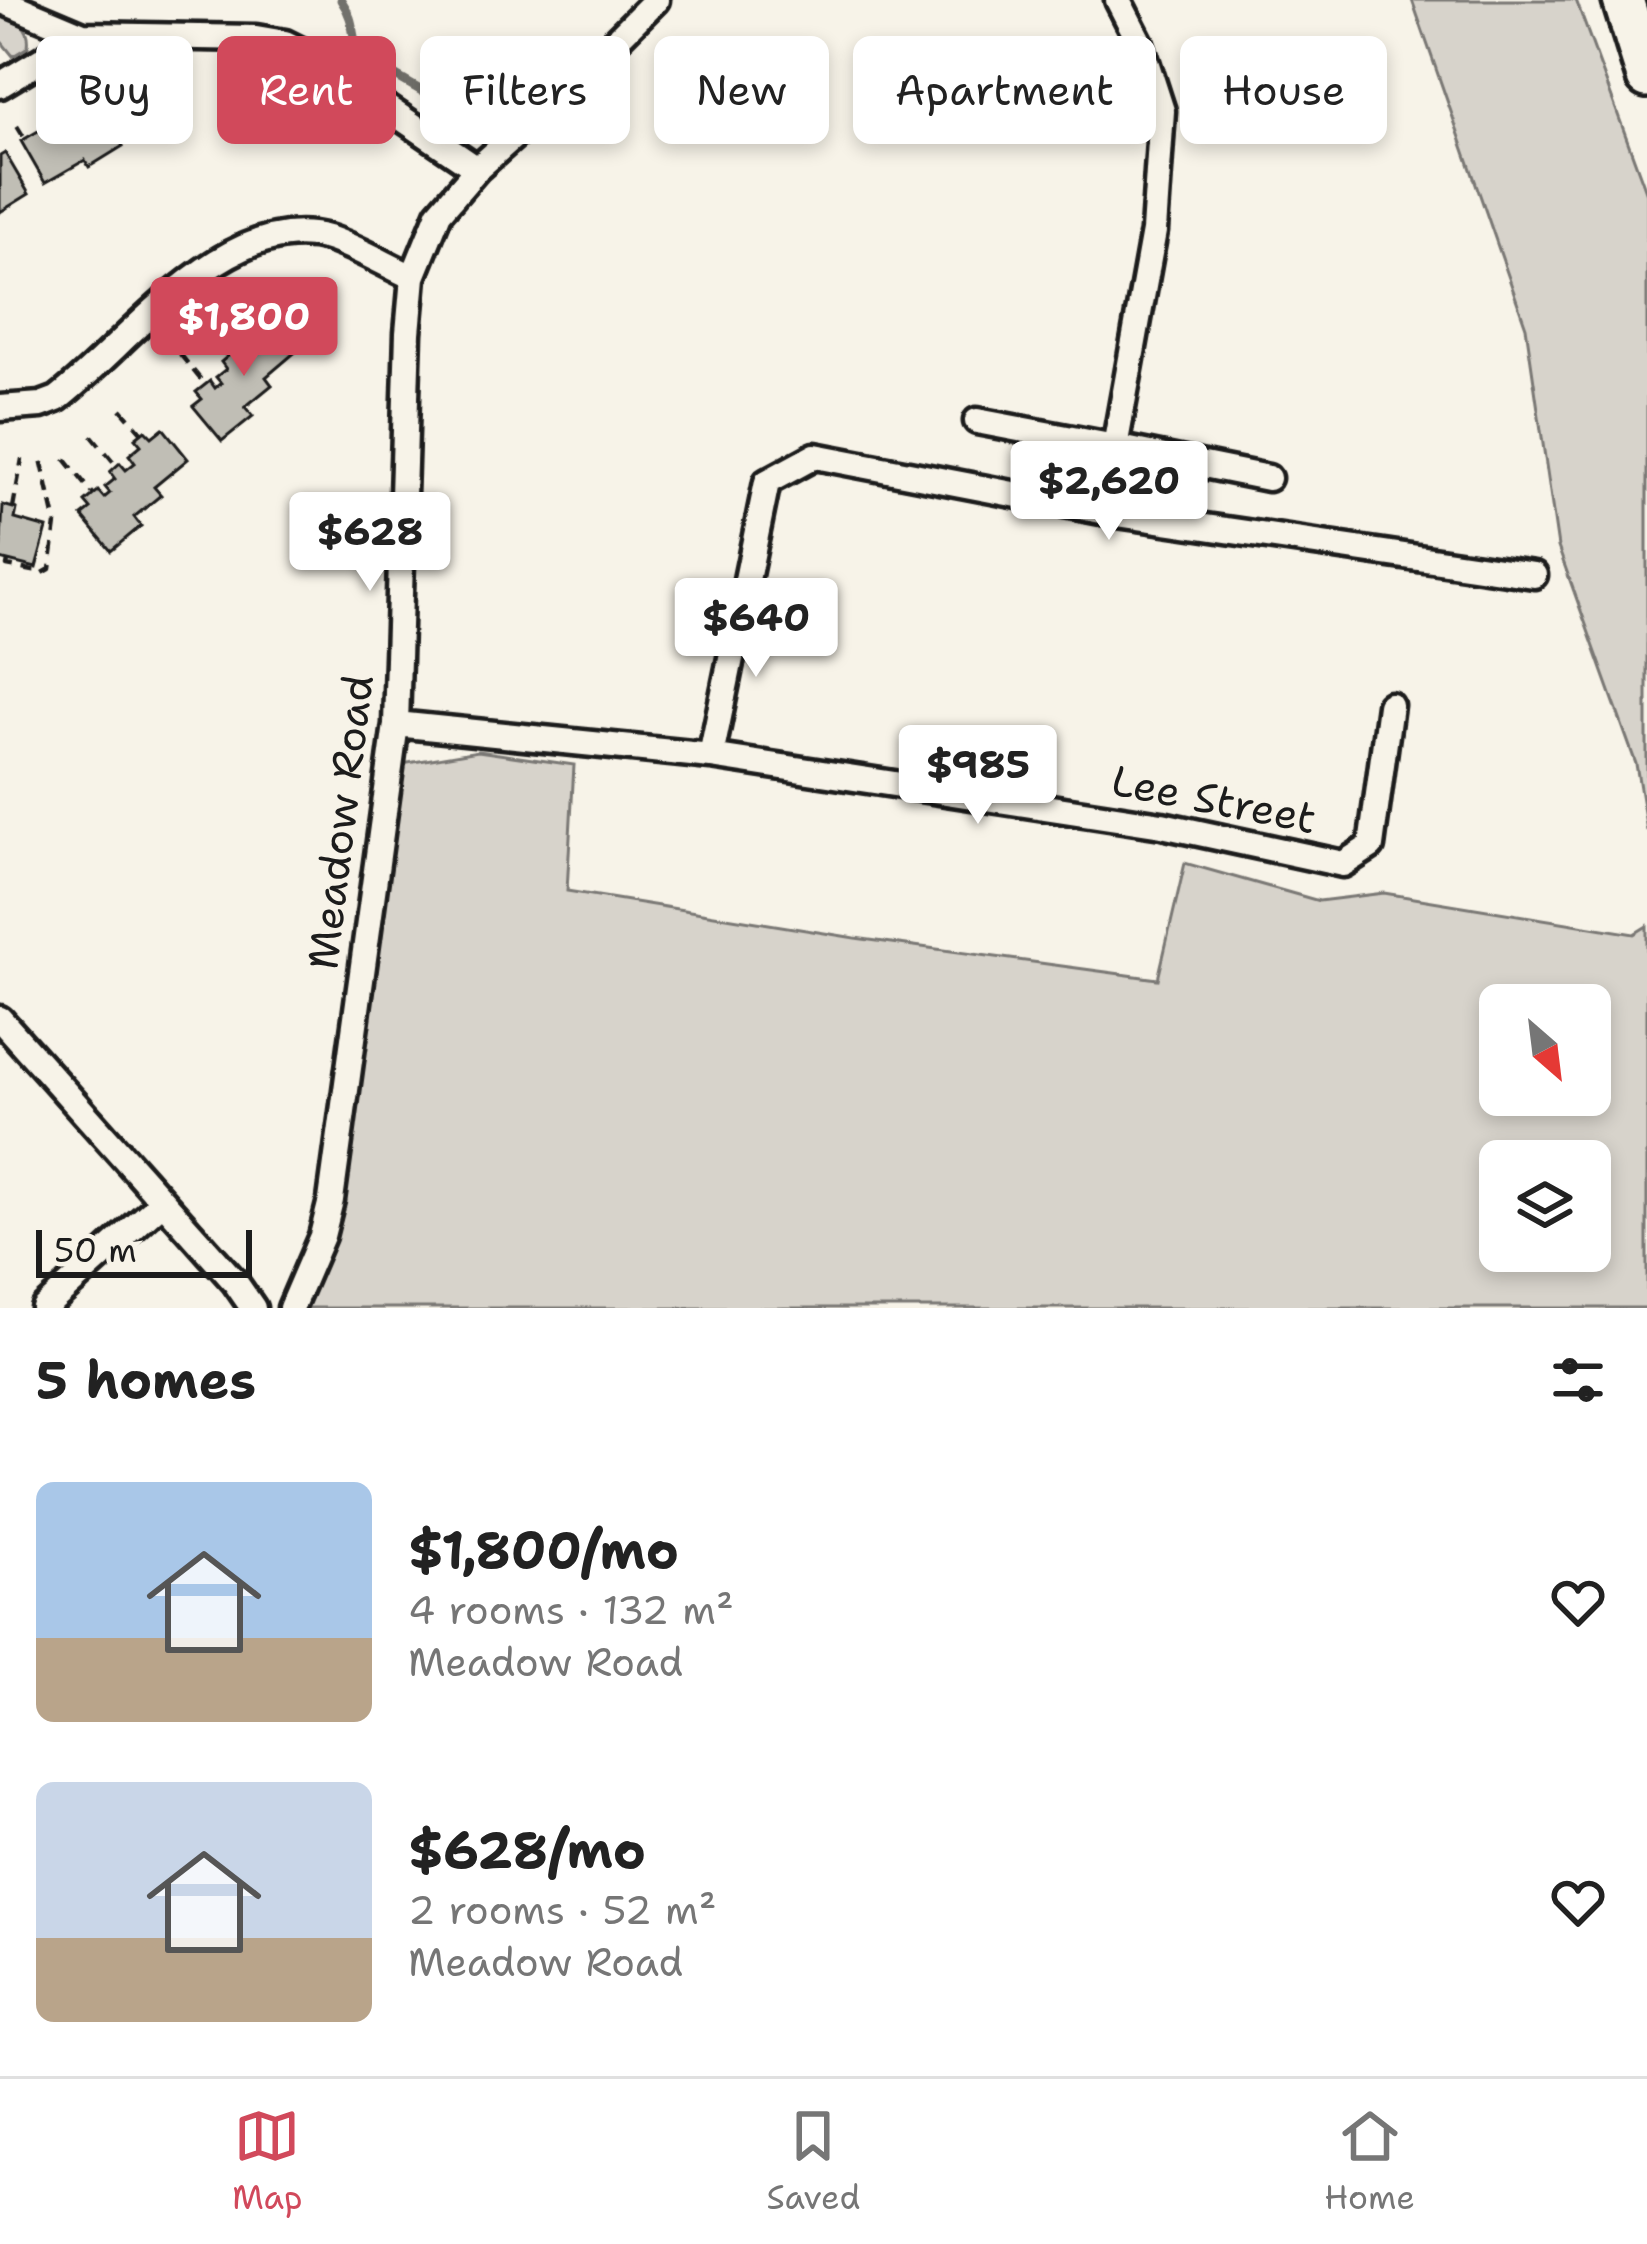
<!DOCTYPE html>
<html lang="en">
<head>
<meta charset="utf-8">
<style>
	:root { --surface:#fff; --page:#f2f2f2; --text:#222; --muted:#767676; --line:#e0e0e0; --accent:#d1495b }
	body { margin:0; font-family:"Shantell Sans",sans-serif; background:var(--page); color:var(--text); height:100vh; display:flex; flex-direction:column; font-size:45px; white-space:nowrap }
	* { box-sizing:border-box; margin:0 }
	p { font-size:39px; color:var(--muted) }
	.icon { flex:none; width:66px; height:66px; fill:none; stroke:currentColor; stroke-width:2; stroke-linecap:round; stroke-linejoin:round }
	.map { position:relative; height:1308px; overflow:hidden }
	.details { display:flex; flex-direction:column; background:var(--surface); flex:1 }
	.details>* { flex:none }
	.top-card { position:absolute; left:36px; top:36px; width:1575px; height:108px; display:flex; gap:24px }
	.needle { width:78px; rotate:152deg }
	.controls { position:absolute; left:1479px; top:984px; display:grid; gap:24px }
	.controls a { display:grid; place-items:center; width:132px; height:132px; border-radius:18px; background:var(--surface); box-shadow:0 6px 18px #0003; font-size:60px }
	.scale { position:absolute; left:36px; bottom:30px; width:216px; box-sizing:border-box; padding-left:12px; border:6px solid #1c1c1c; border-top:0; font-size:33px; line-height:42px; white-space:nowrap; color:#1c1c1c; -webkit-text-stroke:9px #f7f3e8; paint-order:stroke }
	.price { position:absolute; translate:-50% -102px; padding:0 27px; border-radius:12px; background:#fff; color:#222; font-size:39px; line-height:78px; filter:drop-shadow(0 3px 6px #0008) }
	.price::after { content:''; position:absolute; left:50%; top:72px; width:36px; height:27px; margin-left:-18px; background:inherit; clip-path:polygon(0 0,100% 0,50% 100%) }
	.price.current { background:var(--accent); color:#fff }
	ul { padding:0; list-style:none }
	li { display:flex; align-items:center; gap:36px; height:300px; padding:0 36px }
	li span { display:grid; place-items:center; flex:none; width:336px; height:240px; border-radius:18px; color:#555 }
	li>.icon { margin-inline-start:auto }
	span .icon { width:144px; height:144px; fill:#fffc; stroke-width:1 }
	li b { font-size:51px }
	h2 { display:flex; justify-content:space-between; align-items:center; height:144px; padding:0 36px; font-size:51px }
	.pill { padding:0 42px; border-radius:18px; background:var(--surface); box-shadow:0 6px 18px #0003; font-size:42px; line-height:108px }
	.pill.current { background:var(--accent); color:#fff }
	.dock { display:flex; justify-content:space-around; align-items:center; height:168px; border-top:3px solid var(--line); background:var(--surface); font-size:33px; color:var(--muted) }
	.dock a { display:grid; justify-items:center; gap:6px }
	.dock .current { color:var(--accent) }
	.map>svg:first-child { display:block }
	.green { fill:#d7d3cb; stroke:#7a7874; stroke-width:3; fill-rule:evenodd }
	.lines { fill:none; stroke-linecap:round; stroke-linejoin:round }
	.stream { stroke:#72716c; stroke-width:9 }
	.building { fill:#c0beb5; stroke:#1c1c1c; stroke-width:3 }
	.minor-casing { stroke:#1c1c1c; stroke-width:33 }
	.trunk-casing { stroke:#1c1c1c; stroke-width:48 }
	.path { stroke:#1c1c1c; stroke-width:4.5; stroke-dasharray:12 9; stroke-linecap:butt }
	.minor { stroke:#f7f3e8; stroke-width:24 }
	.trunk { stroke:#f7f3e8; stroke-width:39 }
	.labels { text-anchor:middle; stroke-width:9; stroke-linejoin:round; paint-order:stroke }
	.street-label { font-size:42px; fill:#1c1c1c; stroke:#f7f3e8 }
</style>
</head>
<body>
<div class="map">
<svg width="1647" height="1308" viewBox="0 0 1647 1308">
	<rect width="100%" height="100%" fill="#f7f3e8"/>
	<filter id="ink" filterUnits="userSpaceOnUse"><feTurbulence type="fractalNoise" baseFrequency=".00833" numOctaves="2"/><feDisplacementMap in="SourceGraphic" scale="24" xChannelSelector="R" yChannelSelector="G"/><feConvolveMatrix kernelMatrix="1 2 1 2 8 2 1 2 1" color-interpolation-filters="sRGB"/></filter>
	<g filter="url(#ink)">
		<path class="green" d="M1412,0h164l71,194v637l-11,-67 -78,-217 -32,-220z
			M0,15c18,6 31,10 28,32l-15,9 -13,-16z
			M478,751l96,14 -7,126 288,47 303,41 27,-116 134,38 65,-8 250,41 13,-8v382h-1342l36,-89 61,-455zM1500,1005h90v90h-90zM1500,1161h90v90h-90z"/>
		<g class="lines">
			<path class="stream" d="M341,0c17,25 8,37 20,56l87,50 69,8"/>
		</g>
		<path class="building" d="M136,74l24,41 -41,24 4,7 -34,21 -4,-7 -40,23 -24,-42 43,-25 3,5 30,-17 -3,-6z
			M5,153l24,41 -29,18v-56z
			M274,318l25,31 -33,28 6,8 -27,22 8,9 -31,25 -29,-35 9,-7 -6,-7 14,-11 5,7 6,-5 -5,-6 10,-8 -5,-7 7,-6 4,-2 5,6 9,-7 -6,-8 13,-10 -6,-7 10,-8 6,8z
			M163,428l25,31 -34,28 7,8 -27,22 7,9 -30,25 -29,-35 9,-7 -6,-7 13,-11 6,7 6,-5 -5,-6 10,-8 -5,-7 10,-9 6,7 9,-7 -6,-8 12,-10 -6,-7 10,-8 7,7z
			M3,505l14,4 -2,10 32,9 -11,40 -36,-9z"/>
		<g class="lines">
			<defs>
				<path id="minor" d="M0,0l83,35 -83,50
					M1118,0l22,43 22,68 -8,120 -39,216 153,31
					M83,35l173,3 29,5 24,12 168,114
					M0,408l41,-3 16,-6c73,-56 169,-189 271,-161 29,9 58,27 85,39
					M977,421l138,26
					M396,724l315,32 451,69 181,39 28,-18 19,-141
					M711,756l56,-274 48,-26 302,58 417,61
					M0,1019l235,263 18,26
					M44,1308l118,-106
					M291,1308l31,-72 9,-36 65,-476 12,-391 5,-56 26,-64 38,-44 89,-79 90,-90"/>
				<path id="trunk" d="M1623,0l24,77"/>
			</defs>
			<use href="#minor" class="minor-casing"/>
			<use href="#trunk" class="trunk-casing"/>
			<path class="path" d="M120,64l8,14
				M71,93l8,12 15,-7 -8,-13
				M52,105l8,14
				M17,126l8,13
				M236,302l17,21
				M206,330l22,26
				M180,354l25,31
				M121,409l21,24
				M92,436l25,30
				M65,459l29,36
				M13,508l9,-49
				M8,561l-1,5 36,7 7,-4 6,-45 -15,-65"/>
			<use href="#minor" class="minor"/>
			<use href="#trunk" class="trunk"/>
		</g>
	</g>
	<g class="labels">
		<g class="street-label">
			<text transform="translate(1214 799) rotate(11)" y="15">Lee Street</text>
			<text transform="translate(340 822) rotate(-83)" y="15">Meadow Road</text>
		</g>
	</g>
</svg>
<div class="controls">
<a><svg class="needle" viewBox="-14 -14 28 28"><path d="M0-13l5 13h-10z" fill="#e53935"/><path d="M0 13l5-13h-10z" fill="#767676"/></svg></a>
<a><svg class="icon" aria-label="layers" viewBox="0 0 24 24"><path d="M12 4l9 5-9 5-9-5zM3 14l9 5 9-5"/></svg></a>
</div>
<div class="scale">50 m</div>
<b class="price current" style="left:244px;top:379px">$1,800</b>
<b class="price" style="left:1109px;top:543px">$2,620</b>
<b class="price" style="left:370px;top:594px">$628</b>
<b class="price" style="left:756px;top:680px">$640</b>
<b class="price" style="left:978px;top:827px">$985</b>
<div class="top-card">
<a class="pill">Buy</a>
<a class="pill current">Rent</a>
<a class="pill">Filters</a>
<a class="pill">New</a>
<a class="pill">Apartment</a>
<a class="pill">House</a>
</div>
</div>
<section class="details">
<h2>5 homes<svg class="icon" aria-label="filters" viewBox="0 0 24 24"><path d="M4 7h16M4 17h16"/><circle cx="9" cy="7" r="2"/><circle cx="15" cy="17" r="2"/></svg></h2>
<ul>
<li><span style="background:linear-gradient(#a9c7e8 65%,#b9a48a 0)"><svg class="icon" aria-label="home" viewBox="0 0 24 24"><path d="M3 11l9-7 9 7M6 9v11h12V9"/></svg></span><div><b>$1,800/mo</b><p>4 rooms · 132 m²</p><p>Meadow Road</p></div><svg class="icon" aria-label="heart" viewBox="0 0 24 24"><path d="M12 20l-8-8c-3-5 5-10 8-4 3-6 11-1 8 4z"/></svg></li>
<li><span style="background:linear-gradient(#c9d6e8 65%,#b9a48a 0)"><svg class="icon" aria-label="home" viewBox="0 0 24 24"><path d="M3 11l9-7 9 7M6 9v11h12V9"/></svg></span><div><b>$628/mo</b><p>2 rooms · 52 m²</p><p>Meadow Road</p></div><svg class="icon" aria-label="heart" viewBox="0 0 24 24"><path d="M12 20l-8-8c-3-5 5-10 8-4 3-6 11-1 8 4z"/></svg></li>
</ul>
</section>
<nav class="dock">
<a class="current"><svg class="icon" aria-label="map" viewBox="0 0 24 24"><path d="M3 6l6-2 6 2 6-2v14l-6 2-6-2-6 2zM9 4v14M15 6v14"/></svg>Map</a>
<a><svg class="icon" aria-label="saved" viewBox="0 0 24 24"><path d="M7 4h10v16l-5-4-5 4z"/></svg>Saved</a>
<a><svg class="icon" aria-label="home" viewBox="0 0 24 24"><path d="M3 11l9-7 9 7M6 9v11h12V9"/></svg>Home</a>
</nav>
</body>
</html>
